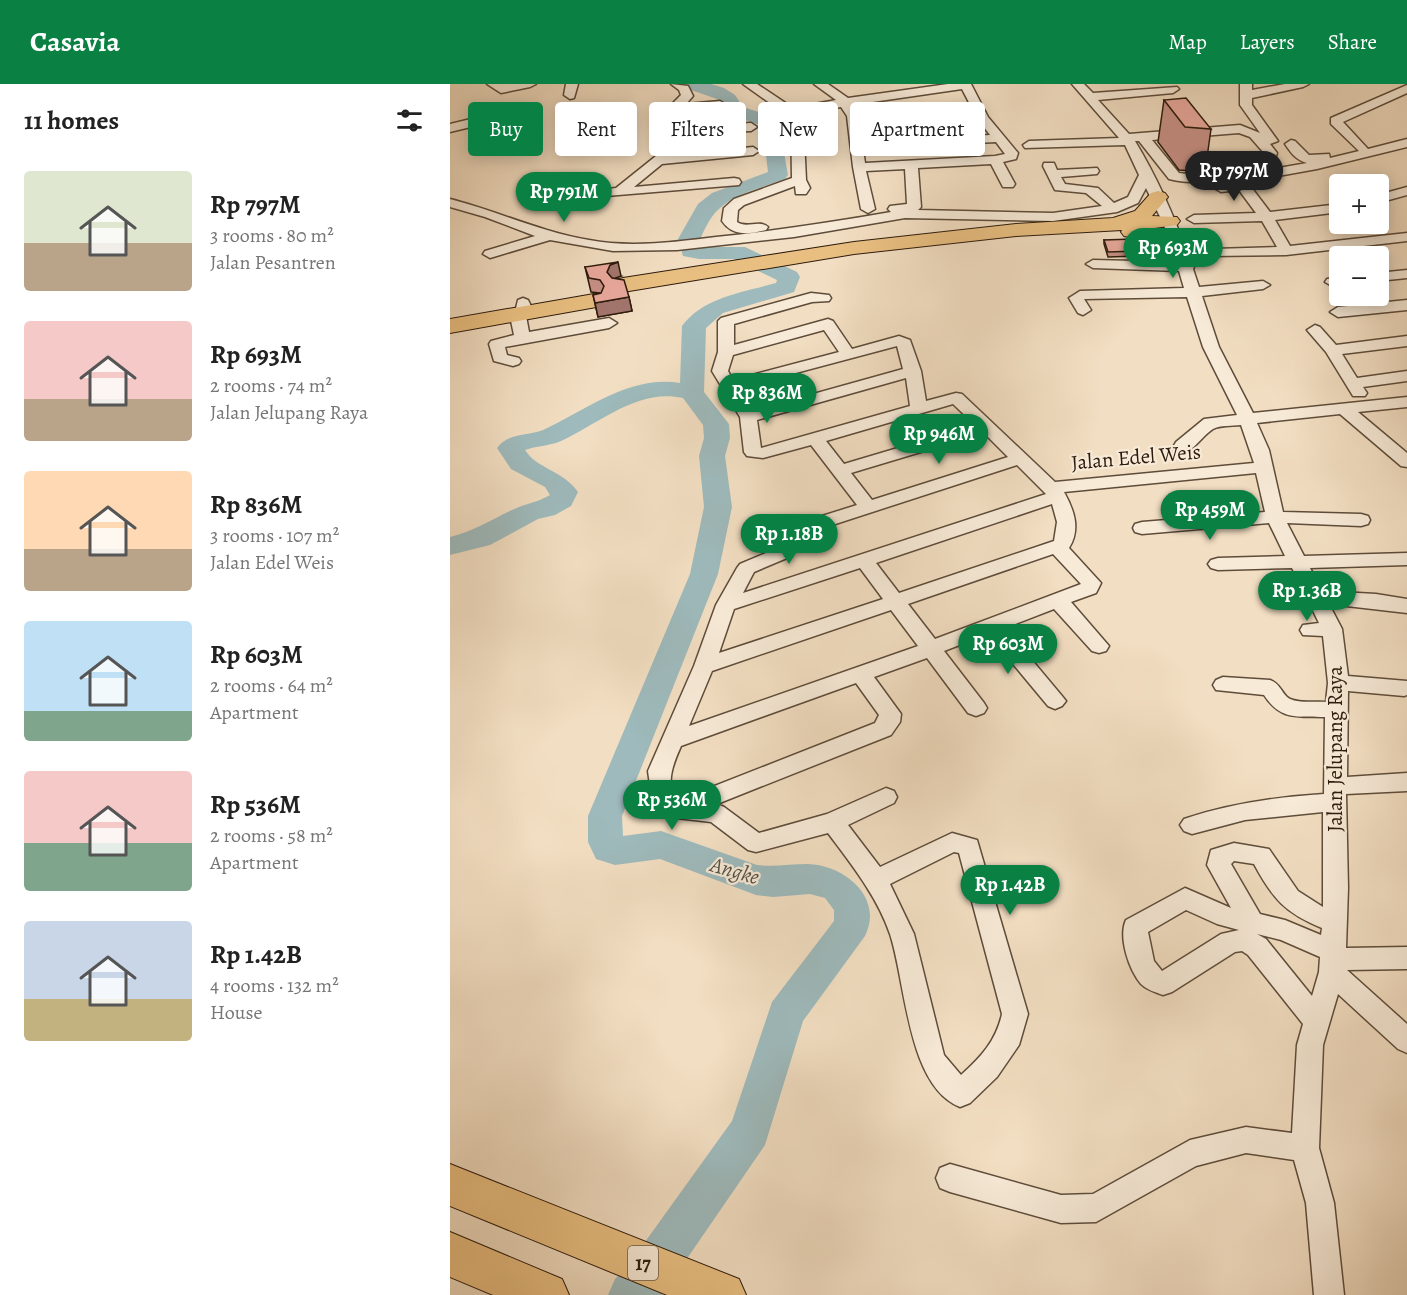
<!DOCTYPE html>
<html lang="en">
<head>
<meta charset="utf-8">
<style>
	:root { --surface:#fff; --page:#f6f6f6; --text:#222; --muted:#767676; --accent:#0b8043 }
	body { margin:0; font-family:Alegreya,serif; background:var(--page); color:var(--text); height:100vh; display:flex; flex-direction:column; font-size:22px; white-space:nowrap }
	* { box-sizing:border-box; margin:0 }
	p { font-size:20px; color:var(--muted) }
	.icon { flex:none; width:33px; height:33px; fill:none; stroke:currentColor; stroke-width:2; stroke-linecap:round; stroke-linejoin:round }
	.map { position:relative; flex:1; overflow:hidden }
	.sheet { display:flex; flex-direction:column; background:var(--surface); width:450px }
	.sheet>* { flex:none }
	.hud { position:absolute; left:18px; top:18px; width:570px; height:54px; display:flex; gap:12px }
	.controls { position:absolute; left:879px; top:90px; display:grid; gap:12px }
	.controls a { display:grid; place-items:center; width:60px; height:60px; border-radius:6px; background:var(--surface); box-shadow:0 3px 15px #0003; font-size:30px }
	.price { position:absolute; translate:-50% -51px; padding:0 14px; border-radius:21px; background:var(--accent); color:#fff; font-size:20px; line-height:39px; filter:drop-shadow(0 2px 3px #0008) }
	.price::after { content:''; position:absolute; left:50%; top:36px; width:18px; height:14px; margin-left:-9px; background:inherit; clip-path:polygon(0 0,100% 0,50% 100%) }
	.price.selected { background:#222; color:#fff }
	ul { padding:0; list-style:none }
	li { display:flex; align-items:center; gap:18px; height:150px; padding:0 24px }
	li span { display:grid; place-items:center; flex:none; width:168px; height:120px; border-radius:6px; color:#555 }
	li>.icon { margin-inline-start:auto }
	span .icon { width:72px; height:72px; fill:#fffc; stroke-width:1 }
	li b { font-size:26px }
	h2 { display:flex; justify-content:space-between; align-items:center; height:72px; padding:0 24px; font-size:26px }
	.chip { padding:0 21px; border-radius:6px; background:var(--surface); box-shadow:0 3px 15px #0003; font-size:21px; line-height:54px }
	.chip.selected { background:var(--accent); color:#fff }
	header { display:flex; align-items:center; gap:36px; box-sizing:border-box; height:84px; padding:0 30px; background:var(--accent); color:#fff }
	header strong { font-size:28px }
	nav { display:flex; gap:33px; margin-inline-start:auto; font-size:21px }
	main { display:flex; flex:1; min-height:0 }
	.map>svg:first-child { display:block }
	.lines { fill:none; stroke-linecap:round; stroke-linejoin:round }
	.river { fill:#9ebabc; fill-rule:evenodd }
	.minor-casing { stroke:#5e4c3a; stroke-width:3 }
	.highway-casing { stroke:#2d1b0d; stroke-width:2 }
	.minor { fill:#f7ead7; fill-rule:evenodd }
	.highway { fill:#e9bf81; fill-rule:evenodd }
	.wall { fill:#c89187; stroke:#2d1b0d; stroke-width:1.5 }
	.shaded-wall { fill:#a3766e; stroke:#2d1b0d; stroke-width:1.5 }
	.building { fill:#e9a99d; stroke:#2d1b0d; stroke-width:1.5 }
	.labels { text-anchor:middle; stroke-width:4.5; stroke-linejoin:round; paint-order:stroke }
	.shield { fill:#f7ead7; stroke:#6a594a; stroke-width:1.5 }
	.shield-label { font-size:20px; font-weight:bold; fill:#2d1b0d }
	.street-label { font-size:21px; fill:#2d1b0d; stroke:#f7ead7 }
	.water-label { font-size:22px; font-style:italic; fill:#55534a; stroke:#f7ead7 }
</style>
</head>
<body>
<header>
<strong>Casavia</strong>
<nav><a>Map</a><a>Layers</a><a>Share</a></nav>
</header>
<main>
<section class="sheet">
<h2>11 homes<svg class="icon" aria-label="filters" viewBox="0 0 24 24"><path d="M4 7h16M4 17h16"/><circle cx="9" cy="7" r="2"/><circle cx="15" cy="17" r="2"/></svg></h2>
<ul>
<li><span style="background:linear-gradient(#dfe7d0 60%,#b9a48a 0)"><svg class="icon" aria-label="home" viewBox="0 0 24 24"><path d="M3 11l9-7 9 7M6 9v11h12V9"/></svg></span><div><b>Rp 797M</b><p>3 rooms · 80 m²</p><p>Jalan Pesantren</p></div></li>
<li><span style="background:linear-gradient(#f6c9c9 65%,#b9a48a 0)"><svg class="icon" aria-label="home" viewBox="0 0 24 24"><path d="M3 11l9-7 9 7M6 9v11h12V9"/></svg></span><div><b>Rp 693M</b><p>2 rooms · 74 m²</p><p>Jalan Jelupang Raya</p></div></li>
<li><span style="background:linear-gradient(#ffd9b3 65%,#b9a48a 0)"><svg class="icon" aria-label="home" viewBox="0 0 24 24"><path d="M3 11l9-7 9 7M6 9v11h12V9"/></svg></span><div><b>Rp 836M</b><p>3 rooms · 107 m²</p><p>Jalan Edel Weis</p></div></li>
<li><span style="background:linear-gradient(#bfe0f5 75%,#7fa58c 0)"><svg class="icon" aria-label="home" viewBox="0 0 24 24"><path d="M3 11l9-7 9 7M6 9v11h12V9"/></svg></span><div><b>Rp 603M</b><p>2 rooms · 64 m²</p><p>Apartment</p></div></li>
<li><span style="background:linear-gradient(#f6c9c9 60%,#7fa58c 0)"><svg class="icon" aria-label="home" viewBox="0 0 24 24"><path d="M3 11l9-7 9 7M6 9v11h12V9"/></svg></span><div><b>Rp 536M</b><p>2 rooms · 58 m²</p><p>Apartment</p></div></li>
<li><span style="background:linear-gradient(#c9d6e8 65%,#c2b280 0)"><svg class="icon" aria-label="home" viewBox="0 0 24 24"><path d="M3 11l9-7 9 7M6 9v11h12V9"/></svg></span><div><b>Rp 1.42B</b><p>4 rooms · 132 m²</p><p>House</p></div></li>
</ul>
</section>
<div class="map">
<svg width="957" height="1211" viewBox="0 0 957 1211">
	<rect width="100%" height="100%" fill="#f2dec2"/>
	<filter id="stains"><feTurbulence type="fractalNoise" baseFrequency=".00333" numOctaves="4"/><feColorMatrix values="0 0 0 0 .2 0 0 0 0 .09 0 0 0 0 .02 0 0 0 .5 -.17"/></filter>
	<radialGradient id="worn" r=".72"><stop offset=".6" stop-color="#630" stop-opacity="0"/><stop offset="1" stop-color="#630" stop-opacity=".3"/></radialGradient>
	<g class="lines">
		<path class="river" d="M232,0h29l13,4 11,7 8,12 43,14 2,4 -5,22 5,28 -3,4c-29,11 -63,16 -78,46 -4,8 -8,13 -6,22h44l52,25 3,5 -6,15 -71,21 -17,15 -2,64 25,32 1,14 -5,18 7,51 -14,67 -96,242 1,20 38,-5 96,34c18,2 34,-1 51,-1 37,1 76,34 57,72l-62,85 -38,124 -103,150h-54l7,-16 12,-12 105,-146 40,-119 62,-81v-11l-9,-12 -15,-4 -37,3 -17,-2 -96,-36 -45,6 -19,-6 -8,-17v-26l102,-242 14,-67 -5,-51 5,-18 -1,-13 -20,-27c-45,-10 -83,25 -122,43 -12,5 -25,5 -36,9 12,19 39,21 53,42l-7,14 -16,9 -17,4 -48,26 -40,10v-18c28,-7 44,-20 69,-30 11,-4 21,-6 31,-12l-5,-8 -34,-18 -14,-21c10,-15 30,-12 46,-18 44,-20 86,-55 137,-47l2,-57c21,-29 62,-34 94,-43l1,-3 -43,-21h-35l-16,-3 -5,-17 20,-35 14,-11 56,-21 -3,-25 4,-19 -39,-13 -13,-16 -32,-11z"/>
		<defs>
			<path id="minor" d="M37,0h49l-6,3 -29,6z
				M116,0h12l-4,14 -4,1 -6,-4z
				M221,0l17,2 5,10 -7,8 34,-3 6,4 -6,4 -41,2 -8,16 80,-4 6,4 -6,4 -80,3 3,12 -2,9 81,-8 6,4 -6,4 -91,9 -28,23 100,-9 5,1 2,3 -2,3 -157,13 -2,-3 2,-3 34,-4 45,-36c1,-8 -2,-13 -2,-20 -2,-14 12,-27 22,-37l-2,-5z
				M293,0h14l36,24 43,-8 -22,-16h14l20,14 100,-14h23l17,33 30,36 -2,6 -13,3 12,22 -2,3h-10l-12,-23 -73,4 3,39 -3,3 135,3 49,-7 -16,-13 -31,-3 -12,-24 1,-3h10l3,7 40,-2 2,3 -2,3 -36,3 4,7 33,4 16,15 14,-6 11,-22 -14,-30 -100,3 -2,-3 6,-4 90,-3 -47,-54h12l9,9 84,-6 2,2 -6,4 -75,7 31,34 111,-9 20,8 -20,-28v-21h12v6l33,-6h24l-6,3 -51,11v7l26,36 -8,3 7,9 -4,12c-34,12 -68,23 -104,14l-30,-38h-4c23,38 41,79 56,123l3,3 -1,2 6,18 64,-6 7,4 -7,4 -61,7 17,51 34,66 154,-16v10l-49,5 49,41v14l-6,-1 -61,-52 -83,9 12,27 14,62 78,2 7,2 2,4 -2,4 -7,2 -74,-3 17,33 103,-3v12l-97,3 12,23 54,3 31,5v14l-78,-9 13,25 6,47 59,5v14l-3,1 -56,-5 -1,86 60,-4v18l-61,3 2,94 -2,60 61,-1v22l-60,1 60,54v29l-9,-4 -60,-55 -15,51 -4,103 15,55 10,92h-30l-8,-92 -12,-43 -48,-7 -50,13 -100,56 -35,1 -111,-31 -10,-4 -4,-10 4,-10 10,-4 111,31 32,-1 97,-54 56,-13 46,6 5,-88 6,-21 -55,-69 -6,-4 -7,1 -63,40 -9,3c-8,-3 -16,-5 -22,-11 -12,-14 -23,-47 -15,-64l59,-32 46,20 -24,-43 4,-15 23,-7 35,6 29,42 25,16v-95l-78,8 -53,14 -8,-3 -4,-6 4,-6c45,-15 92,-22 140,-25l1,-77c-28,-1 -44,4 -61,-22l-48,-5 -3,-5 3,-5 7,-3 47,3c10,4 10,10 17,17 8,7 29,4 39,5l2,-19 -5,-47 -20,-1 -3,-5 3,-5 16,-2 -27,-55 -74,2 -7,-2 -3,-4 3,-4 7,-2 67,-2 -16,-33 -127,11 -7,-2 -2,-4 2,-4 7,-2 123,-10 -9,-39 -192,19c10,18 17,37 5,56l32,35 -5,10 -25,9 38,44 -3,5 -7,2 -7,-2 -38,-42 -49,19 57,68 4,5 -4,5 -7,3 -7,-3 -60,-72 -44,17 40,52 3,5 -3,5 -8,3 -8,-3 -41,-55 -53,19 27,37 -1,8 -9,13 -174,69 7,3 35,26 68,-19 59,-26 8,3 3,6 -3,6 -46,22 32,42 72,-34 25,7 51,174 -9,31 -22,32 -27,26 -10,4c-53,-21 -54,-125 -70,-173 -13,-38 -39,-70 -62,-101l-72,19 -8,-2 -37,-28 -43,-5 -16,-18 -4,-28 46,-105 22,-61 21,-37 3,-4 33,-14 33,-29 51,-16 -46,-60 -48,13 -16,-2 -3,-4 -4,-35 -28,-46 6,-19v-31l3,-3 90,-25 18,2 2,3 -2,3 -17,1 -78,22v21l94,-26 5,2 19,28 47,-13 11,4 11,31 5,30 30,-8 6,1 93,88 199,-19 -13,-38c-8,1 -21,0 -28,4 -13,8 -22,28 -38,24l-3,-4 4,-7 28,-23 33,-4 -34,-68 -16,-50 -103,2 7,11 -8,5 -5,-2 -9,-15 11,-7 104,-3 -5,-17 -86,-3 -7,-4 7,-4 83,2 -12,-37 -18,-37 -8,15 -21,9 -64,9 -148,-3 -111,19 -117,13 -64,1 -63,-11 -60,18 -7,-4 2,-3 50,-15 -50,-19 -35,-10v-8c47,12 91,33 139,41 41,8 86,2 127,-3 59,-6 117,-15 175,-25l-3,-3 2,-3 17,-2 -2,-35 -39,2 9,38 -7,4 -7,-4 -8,-42 -6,-51 -6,-9 -40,7 2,3 3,63 4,8 -4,6h-10l-1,-8 -51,19 -6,5 -1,12c10,7 22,-3 31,5l-2,3c-17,4 -33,7 -44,-9l2,-13 10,-9 58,-21 -1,-60zM512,5l13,25h-46l-69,7 -8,-16zM479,38h51l10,13 -128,7 -1,-14zM789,49l11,4 14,16 -2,7 -41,12 -25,3 -17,-2 -27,-33zM546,58l9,12 -10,2 -130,7 -2,-14zM374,246l15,22 -106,28 -5,-9 5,-16zM447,262l6,23 -151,42 -13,-23zM456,294l4,28 -149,42 -4,-28zM503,320l22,21 -131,39 -18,-23zM534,349l24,24 -136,43 -21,-27zM567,381l29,29 -303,99 11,-21 33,-14 33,-29zM602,420l5,18 -3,19 -155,52 -23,-30zM603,470l28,30 -146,55 -27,-35zM410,484l23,31 -164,54 15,-44zM441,526l27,36 -229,80 23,-55zM406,599l23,32 -4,8 -196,77c-16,-14 -5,-38 2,-54zM504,768l5,1 43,161c-6,27 -21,43 -41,61l-17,-20 -30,-121 -24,-50zM784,777l20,3c19,35 31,49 68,64l-1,7 -36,-15 -25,-6 -29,-50zM736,826l31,14 22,6 -18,4 -59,37 -8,-10 -6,-29zM807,850l24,6 39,17 -1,15 -7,24 -46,-57z
				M957,1v8l-64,29 25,27 39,-10v8l-90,22 -67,12 -7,-4 7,-4 57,-10c-11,-3 -16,-10 -22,-19l6,-4 4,1 14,14 20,-1 1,4 29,-7 -28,-27v-6z
				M29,33l4,1v6l-33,8v-8z
				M793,98l5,1 22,29 70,-8v8l-65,8 15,26 117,-13v8l-121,14 -77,1 -2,-3 2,-3 5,-1 63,-2 -15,-26 -68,2 -7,-4 7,-4 62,-2 -17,-23 -18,2 -7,-4 7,-4z
				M957,103v8l-29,8v-8z
				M957,186v8l-29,3v-8z
				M890,193v8l-8,1 -7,-4 2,-3z
				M73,214l5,2 4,8 -6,8 3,16 80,-14 8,5 -8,5 -104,19 2,8 12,3 2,3 -2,3 -6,2 -19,-5 -5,-17 2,-3 23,-6 -4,-19 6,-8 2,-8z
				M957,216v10l-69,7 -8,-5 8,-5z
				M865,241l5,2 16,18 71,-9v10l-65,8 15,24 50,-7v10l-44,6 4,6 -2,3h-12l-27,-44 -19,-22z"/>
			<path id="highway" d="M708,107l7,2 3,4 -16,19 25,1 3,4 -3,4 -30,4 40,12 3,5 -3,5 -8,1 -31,-11 -24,-5 -3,-4 1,-2 -106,6 -162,18 -231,38 -8,-2 -3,-5 3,-5 8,-2 231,-36 162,-18 97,-6 22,-7 16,-18z
				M144,210l8,2 3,5 -3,5 -152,27v-14z
				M0,1080l289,115 7,16h-79l-217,-89z
				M0,1148l112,47 7,16h-76l-43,-18z"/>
		</defs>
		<use href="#minor" class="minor-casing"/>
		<use href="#highway" class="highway-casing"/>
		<use href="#minor" class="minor"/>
		<use href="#highway" class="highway"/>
	</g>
	<path class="wall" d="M714,16l47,29 -6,43 -26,-2 -21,-28z
		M654,156l34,11v5l-30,1 -4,-13z
		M135,183l36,9 -7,2 15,19 3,14 -34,6 -5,-22 7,-2 -9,-1z"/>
	<path class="shaded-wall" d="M168,178l3,14 -8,3 -3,7 -3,-14 3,-7z
		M179,213l3,14 -34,6 -3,-14z"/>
	<path class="building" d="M736,14l25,31 -26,-2 -21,-27z
		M684,155l4,12 -30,1 -4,-12z
		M168,178l-8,3 -3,7 5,6 12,2 5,17 -34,6 -2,-8 8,-2 3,-7 -4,-6 -11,-2 -4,-11z"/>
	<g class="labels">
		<rect class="shield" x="178" y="1162" width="30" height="34" rx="4.5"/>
		<g class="shield-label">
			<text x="193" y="1186">17</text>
		</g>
		<g class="street-label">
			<text transform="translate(686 373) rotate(-5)" y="7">Jalan Edel Weis</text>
			<text transform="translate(885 665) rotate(-90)" y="7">Jalan Jelupang Raya</text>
		</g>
		<g class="water-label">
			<text transform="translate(285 786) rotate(16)" y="8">Angke</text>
		</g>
	</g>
	<rect width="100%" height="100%" filter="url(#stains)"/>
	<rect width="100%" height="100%" fill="url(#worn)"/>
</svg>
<div class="controls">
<a>+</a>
<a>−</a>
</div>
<b class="price selected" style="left:784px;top:118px">Rp 797M</b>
<b class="price" style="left:114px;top:139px">Rp 791M</b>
<b class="price" style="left:723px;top:195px">Rp 693M</b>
<b class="price" style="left:317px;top:340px">Rp 836M</b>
<b class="price" style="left:489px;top:381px">Rp 946M</b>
<b class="price" style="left:760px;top:457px">Rp 459M</b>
<b class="price" style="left:339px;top:481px">Rp 1.18B</b>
<b class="price" style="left:857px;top:538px">Rp 1.36B</b>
<b class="price" style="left:558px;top:591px">Rp 603M</b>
<b class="price" style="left:222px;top:747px">Rp 536M</b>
<b class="price" style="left:560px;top:832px">Rp 1.42B</b>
<div class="hud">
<a class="chip selected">Buy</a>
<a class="chip">Rent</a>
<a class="chip">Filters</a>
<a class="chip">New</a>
<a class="chip">Apartment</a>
</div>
</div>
</main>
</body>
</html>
